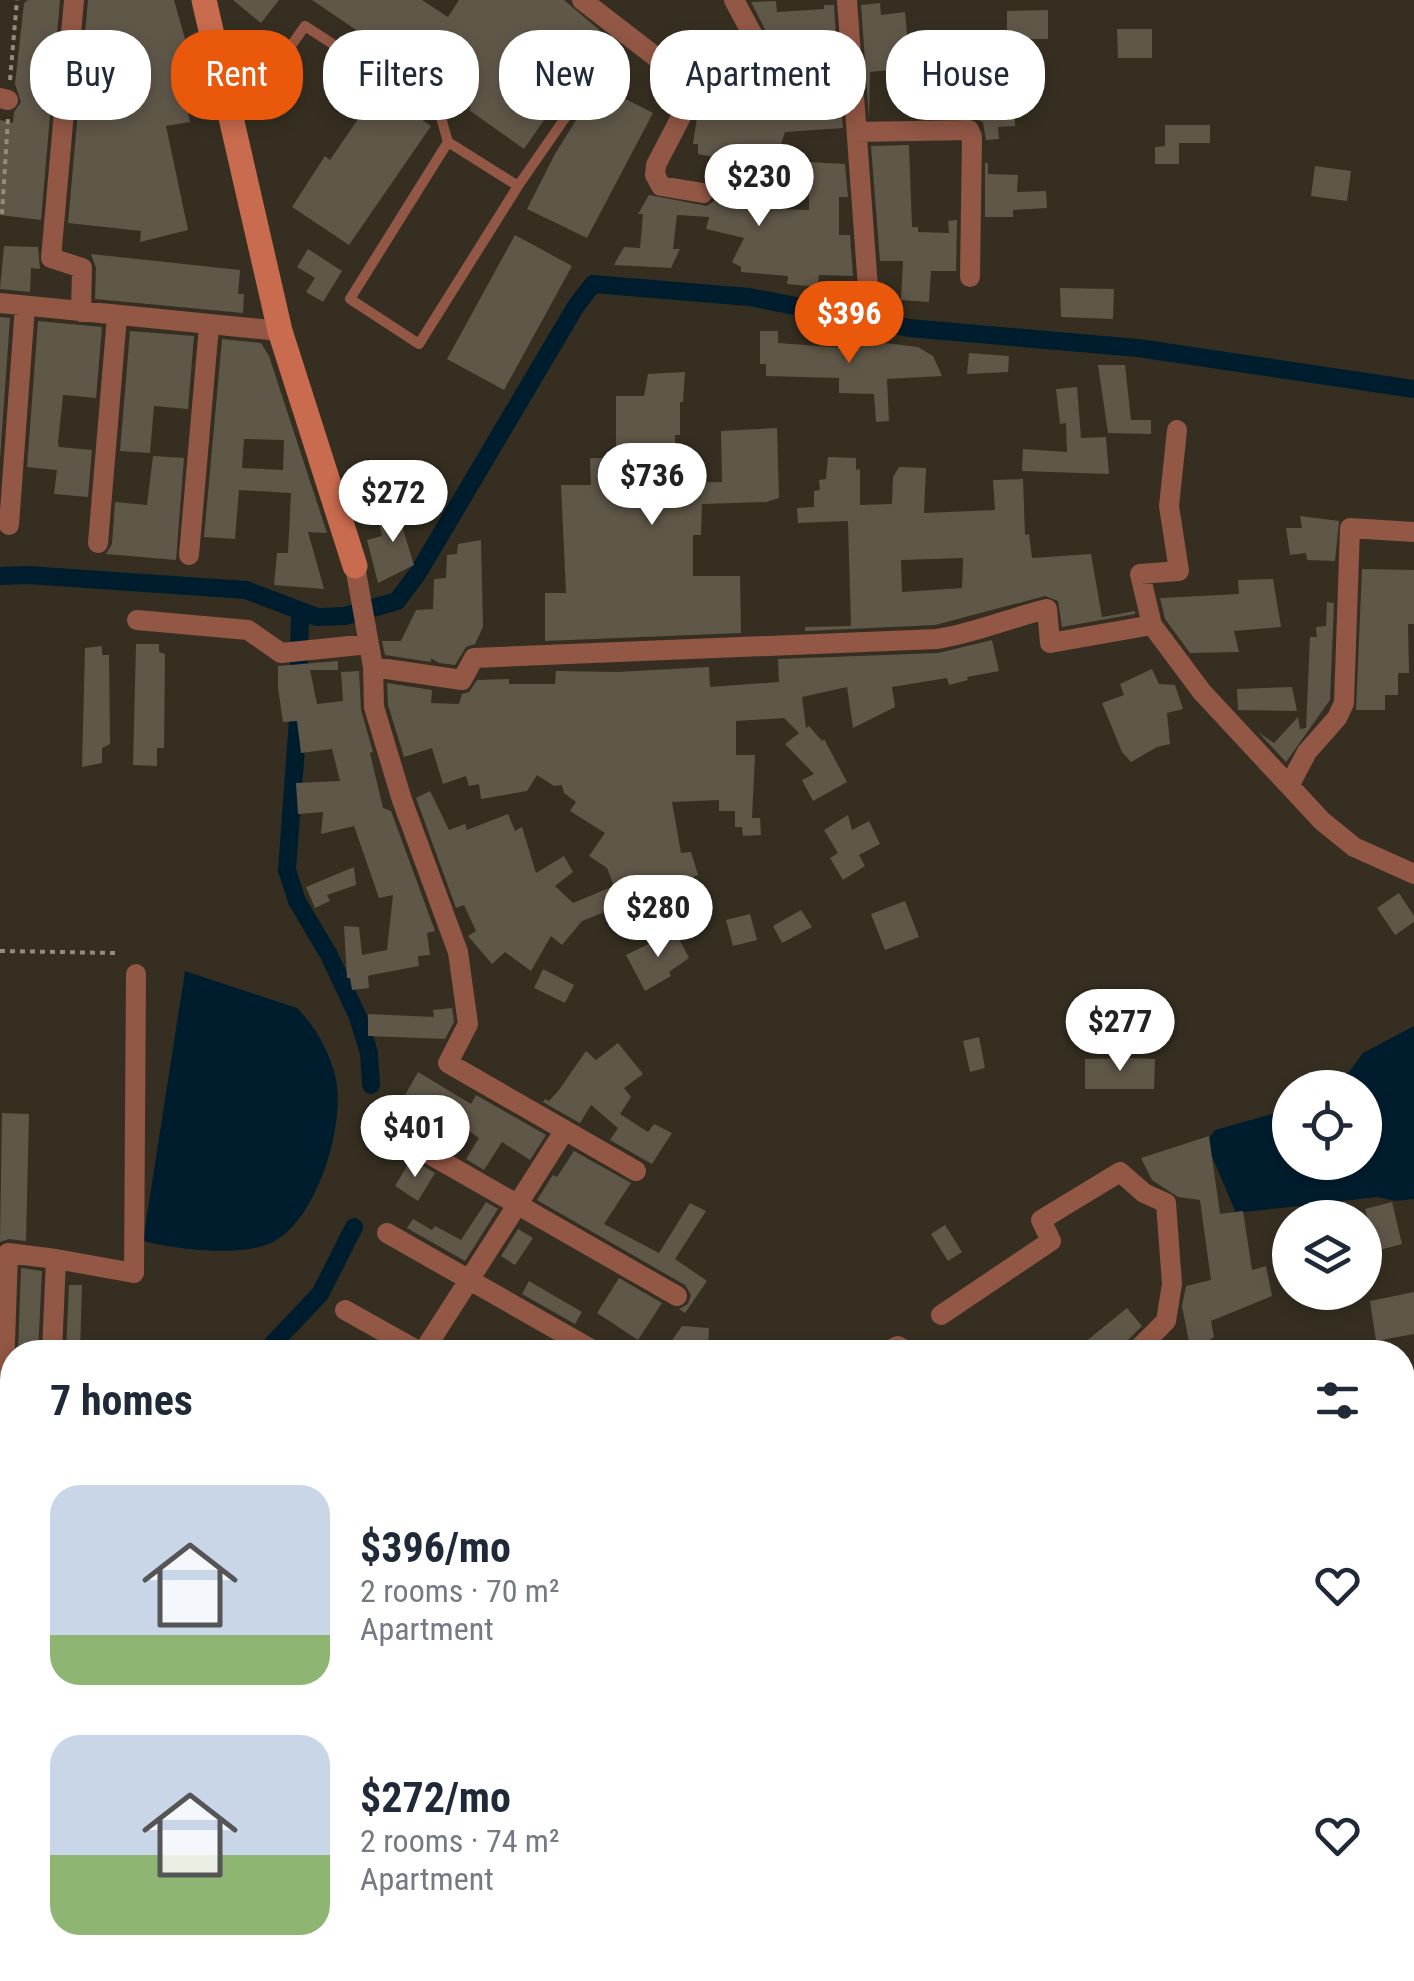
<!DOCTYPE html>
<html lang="en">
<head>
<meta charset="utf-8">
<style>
	:root { --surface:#fff; --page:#f2f2f3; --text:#1f2937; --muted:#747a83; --accent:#ea580c }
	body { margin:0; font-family:"Roboto Condensed",sans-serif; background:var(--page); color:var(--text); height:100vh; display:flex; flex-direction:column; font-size:38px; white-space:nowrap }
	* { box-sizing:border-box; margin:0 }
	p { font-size:32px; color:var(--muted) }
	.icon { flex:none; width:55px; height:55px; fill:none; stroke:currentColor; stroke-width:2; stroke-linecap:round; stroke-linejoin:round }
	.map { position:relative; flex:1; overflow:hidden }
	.panel { position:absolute; left:0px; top:1340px; width:1415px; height:642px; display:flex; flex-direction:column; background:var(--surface); border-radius:40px 40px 0 0; box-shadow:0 5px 15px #0003 }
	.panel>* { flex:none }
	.banner { position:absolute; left:30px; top:30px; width:1355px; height:90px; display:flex; gap:20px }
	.buttons { position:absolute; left:1272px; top:1070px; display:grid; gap:20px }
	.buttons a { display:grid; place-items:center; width:110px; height:110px; border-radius:50%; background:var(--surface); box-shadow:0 5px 15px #0003; font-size:50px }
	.price { position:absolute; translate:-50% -85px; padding:0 22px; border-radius:35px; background:#fff; color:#222; font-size:32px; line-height:65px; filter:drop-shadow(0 2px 5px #0008) }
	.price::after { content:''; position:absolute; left:50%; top:60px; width:30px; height:22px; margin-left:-15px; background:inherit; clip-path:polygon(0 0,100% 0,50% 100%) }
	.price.active { background:var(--accent); color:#fff }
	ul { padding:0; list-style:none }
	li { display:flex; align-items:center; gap:30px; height:250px; padding:0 50px }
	li span { display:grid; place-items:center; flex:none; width:280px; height:200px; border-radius:30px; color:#555 }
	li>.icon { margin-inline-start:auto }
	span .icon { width:120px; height:120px; fill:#fffc; stroke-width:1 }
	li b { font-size:42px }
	h2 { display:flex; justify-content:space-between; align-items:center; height:120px; padding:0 50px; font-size:42px }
	.tag { padding:0 35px; border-radius:40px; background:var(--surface); box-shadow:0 5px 15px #0003; font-size:35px; line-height:90px }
	.tag.active { background:var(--accent); color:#fff }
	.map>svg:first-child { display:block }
	.water { fill:#001d2e }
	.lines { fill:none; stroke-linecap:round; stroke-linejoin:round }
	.canal { stroke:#001d2e; stroke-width:18 }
	.building { fill:#5f5748; fill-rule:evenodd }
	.path { stroke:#928c80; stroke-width:4; stroke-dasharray:5 5; stroke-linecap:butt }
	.lane { stroke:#925745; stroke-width:10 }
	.street { stroke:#925745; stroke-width:20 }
	.secondary { stroke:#c86b4e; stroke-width:25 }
</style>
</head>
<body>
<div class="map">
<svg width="1414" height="1981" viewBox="0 0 1414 1981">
	<rect width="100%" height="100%" fill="#362f21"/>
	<path class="water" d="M185,971l112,37c18,18 32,43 38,67 12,46 -17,144 -62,167 -31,16 -97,7 -130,-1z
		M1414,1026v173l-18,2 -19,-4 -141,16 -30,-71 9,-12 75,-21v53h75v-74l-54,-1 38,-15 14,-19z"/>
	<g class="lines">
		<path class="canal" d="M0,576l28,-1 218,15 71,27 28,-1 52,-15 21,-28 158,-267 17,-22 156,13 160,31 229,20 276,41
			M299,665l1,-54
			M299,706l-12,164 10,31 32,54 29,62 11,36 2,32
			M265,1352l55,-58 34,-67"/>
	</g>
	<path class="building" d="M28,0h32l-19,220 -41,-5v-95l13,3 1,-11 7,-10 -6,-18 9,-81z
		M88,0h86l13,46 5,-1 7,26 -20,4 11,47 -24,4 22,104 -48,12 1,-11 -73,-8z
		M233,0h46l-18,23z
		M312,0h110l26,17 11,-17h105l40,34 -80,115 -55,-39 2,-2z
		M776,1l1,11 47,-3v-4h10l4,62 -53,-1 -3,-5 1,-25 -14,1 -18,-35z
		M880,3l1,12 24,-3 5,56 -40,4 -1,46 -8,-113z
		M1048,10v29h-41v-28z
		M1117,29h35v29h-34z
		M945,80l-1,35 -30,1 -2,-34z
		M598,85l55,28 -66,125 -60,-29 28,-55z
		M378,90l53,36 -82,119 -57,-38 33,-51 5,4z
		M972,92h16l-1,17 28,-1v18l-17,1 1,12 -13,1 -3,-18 -11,-5z
		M778,94l62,1 3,33 -58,4 -12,37 -75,-15v-10h-5l4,-27 27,2 -1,-20z
		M1165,125h45v18h-31v21h-24v-17l10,-1z
		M909,145l3,82h6v5l31,1 -1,-12 9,-1 -1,51h-25l-2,31 -28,-2 2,-39h-23l-9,-115z
		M809,162l36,2 3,33h-9v38h11l3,41 -34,-1 -1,12 -31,-3 1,-8 -47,-4v-5l-9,-5 12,-24 -38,-9 3,-12 -32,-2 -4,34h7l-9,19 -57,-3 10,-18 16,1 3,-34h-5l11,-19 58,11 7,-5 3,-17 42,10 7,-20 18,7 -11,28 36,1z
		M985,163h3v11l30,1 -1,17 29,-1 1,17 -34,2v7h-28z
		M1315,166l36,5 -4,30 -36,-5z
		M515,235l57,31 -68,124 -57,-31z
		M4,246l34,1 2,22 -9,-1 -1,24 -30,-3z
		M308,249l34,22 -19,31 -17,-10 9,-14 -18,-11z
		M91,254l149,16 -2,24h6l-1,19 -148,-14 1,-31z
		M1060,288l54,1 -1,30 -52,-2z
		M0,317l10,1 -10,141z
		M38,321l64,6 -6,71 -33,-3 -5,48 1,4 33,3 -4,47 -34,-3 3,-24 -30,-3z
		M130,331l64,5 -6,73 -34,-3 -4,47 -30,-2z
		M760,331h18v12l81,6 1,-9 58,7 15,9 9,20 -55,3 2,42 -13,1 -2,-28 -35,-1v-15l-73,-2v-12h-6z
		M222,339l39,4 8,13 58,177 -19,-1 16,57 -50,-4 3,-32h11l3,-60 -52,-3 -4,49 -31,-2zM244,439l40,1 -1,30 -41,-2z
		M969,353l40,3 -1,16 -41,2z
		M1098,365h27l6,55h20v14l-43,-1z
		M685,372l-2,30h-3v33h-5v48l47,-1 -1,-51 56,-3 2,70 -13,4 -64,2 -1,31h-8v41h47l1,57 -196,8v-48h21l-5,-108h30l-1,-27h26v-62h28l4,-22z
		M1077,387l4,51 25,-1 3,37 -87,-3 1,-22 44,3 -1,-29 -6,1 -4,-35z
		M153,456l31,2 -8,102 -70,-6 6,-10 3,-42 32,3z
		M828,457l28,1v12l4,-1v36l32,-1 1,-27 6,-10 27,1 -2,45 71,-3 -2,-30 30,-1 2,56 4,-1 3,24 59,-4 11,63 33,-6v3l-73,13 -4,-26 -13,-5 -110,29 -130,6v-4l46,-1 -3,-105 -50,2 -1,-15 17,-1v-16l6,-1 -1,-10 7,-1zM963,558l-1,30 -60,4 -1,-32z
		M421,507l3,13 -22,6 12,39 -36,18 -11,-43 15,-4 -4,-16z
		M1300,516l39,5 -4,40 -28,-1 -1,-7 -16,2 -4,-27h16z
		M481,540l2,87 -8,17 -9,3 -11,18 -16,-2 -8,-5v4l-46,-7 -3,-14h19l15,-31 17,-1 1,-30 12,-1 1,-23 10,-1 1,-10z
		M1362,569l52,1v54h-6l1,49h-11v22h-13v15h-29z
		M1273,579l8,48 -47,4 5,21 -49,1 -25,-34 -5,-21 79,-4 -1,-14z
		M1327,602l7,1 -4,97 -44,62 -28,-30 16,11 24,-26 2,12 6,-1 4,-91h7l-1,-10 10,-1z
		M992,640l7,31 -32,6 1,3 -19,5 -2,-7 -55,9 3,20 -42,21 -6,-41 -45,10 4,31 3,-2 13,15 2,-2 23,43 -34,19 -11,-21 12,-6 -29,-30 14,-11 -15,-15 -48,3v34h19l-3,63h8l1,17 -18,1 -1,-9h-7v-16h-16v-11l-47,2 9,51 10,-1 7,23 -116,46 -20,24 -11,-9 -20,35 -26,-19 -13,12 -24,-28 8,-5 -12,-26 -8,3 -40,-110 14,-7 19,39 16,-6 2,6 41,-16 7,17 7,-4 14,46 28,-17 9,16 -18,14 18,17 41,-17 -7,-18 -18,-12 16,-23 -35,-22 6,-9 -12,-9 -2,-8 -8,1 -17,-11 -10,16 -46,8 -2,-15 -10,2 -3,-10 -23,8 -11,-36 -28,9 -16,-52 -1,-22 45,7 -1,13 28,1 3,-10 7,-2 8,-12 32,-1v5h46l1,-13 61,1 92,-5 1,20 69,-5 -1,-23 160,-6z
		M136,644h23v8l6,2 -1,94h-7v18l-24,-1z
		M102,646v9h7l1,89 -8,4v15l-20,4 3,-119z
		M338,661v9h-28l7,34 26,-3 -2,-29 18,-1 2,39 12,42 -3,1 13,55 8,3 44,120 -8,2 3,22 -12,1 1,10 -48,9 -3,1 1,12 -17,2 -2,-12h-3l-3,-52 15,1 3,28 25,-5 6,-55 -14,3 -25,-72 -33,8 2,-22 -25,2 -2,-31 44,-2 -8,-32 -31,4 -4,-32 -14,1 -5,-34v-22z
		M1152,669l7,15 16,1 8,24 -16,4 3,31 -13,3 -26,15 -9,-10 -20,-49 22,-8 -4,-11z
		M1292,687l5,24 -59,-1 -1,-21z
		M848,815l4,15 17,-9 11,23 -21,11 6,11 -22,14 -13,-22 8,-5 -14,-23z
		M354,867l2,18 -29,10 3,6 -15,7 -9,-21z
		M1399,893l15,23v6l-19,13 -18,-27z
		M905,901l14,36 -34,13 -14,-36z
		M801,910l11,17 -30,16 -9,-17z
		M750,914l7,26 -24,6 -7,-26z
		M675,931l14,27 -20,14 2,4 -26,15 -19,-36z
		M543,969l31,16 -9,18 -31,-15z
		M452,1008l2,14 -9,17 -77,-3v-22l66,3 -1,-7z
		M979,1037l6,31 -15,4 -7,-31z
		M618,1043l25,31 -19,14 7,9 -11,17 28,18 6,-8 18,9 -20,31 -42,-24 8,-12 -27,-23 -11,18 -37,-21 2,-3 4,2 10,-11 27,-39 10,9z
		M1128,1058l27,1 -1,30h-69v-30z
		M418,1072l53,32 5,-9 70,40 -16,25 -28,-18 -18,28 -18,-11 13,-21 -54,-37 -18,29 -16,-10z
		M2,1113l27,1 -3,127 -17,-2 -9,3z
		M1209,1136l11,78 23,-3 9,59 14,-4 6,30 -61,25 3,16 -23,15 -9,-46 4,-20 25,-6 -11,-80 -22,-3 -26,-17 -11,-22z
		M574,1151l57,32 -27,41 55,29 31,-50 16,8 -31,48 32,22 -22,32 -6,-4 9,-5 3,-9 -6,-10 -148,-85 16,-25 4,2z
		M411,1159l24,14 -17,28 -23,-15z
		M486,1202l12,7 -33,52 -58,-33 6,-9 19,11 3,-4 26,14z
		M1392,1202l10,42 -26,7 -11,-42z
		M945,1225l17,27 -14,9 -17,-27z
		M518,1229l15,9 -18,27 -14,-9z
		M21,1268l21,3 -4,81h-20z
		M619,1278l43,25 -24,37 -41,-27z
		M529,1281l53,31 -7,12 -53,-30z
		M69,1285h13l-2,67h-14z
		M1414,1292v42l-38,7 -6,-40z
		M1127,1308l15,18 -17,17 -3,9h-49z
		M682,1326l27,2 -1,17 -21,-1 -6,8 -13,-6z"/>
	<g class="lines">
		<path class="path" d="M10,80l7,-80
			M2,214l6,-95
			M0,951l116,2"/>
		<path class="lane" d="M235,125l70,-99 135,88 8,28 70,44 74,-107
			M448,142l-98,157 69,45 99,-158"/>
		<path class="street" d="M74,0l-23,258 31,10 -1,44
			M582,0l114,88 81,-8 75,1
			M734,0l43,80
			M847,0l21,288
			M696,88l-40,77 -1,10 6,11 42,7
			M0,98l8,2
			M857,132l112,-2 3,7 -2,140
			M0,303l280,28
			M9,525l16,-219
			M98,543l19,-227
			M189,555l20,-229
			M355,566l18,101 1,40 28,93 56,152 10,72 -20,39 188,108
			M137,620l111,10 33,23 88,-9
			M1152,625l-12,-51 39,-3 -10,-65 8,-76
			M373,667l89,13 12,-22 463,-19c39,-6 72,-21 110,-30l3,34 102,-18 50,67 120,129 32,26 60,27
			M1290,784l17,-32 30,-34 7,-15 6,-175 64,4
			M417,1147l260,149
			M387,1233l209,119
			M345,1310l75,42
			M941,1315l110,-74 -10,-21 79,-48 24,21 22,10 6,81 -6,37 -31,31
			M52,1352l4,-93 78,14 2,-299
			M423,1352l142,-222
			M886,1352l12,-6 10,6
			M2,1432l6,-179 48,6
			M0,1632l12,1
			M254,1970l15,11
			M804,1970l6,11
			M1393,1970l21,7
			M300,1981l7,-11
			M372,1981l7,-11
			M649,1981l52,-11
			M983,1981l15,-4 2,-7
			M1169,1981l5,-11
			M1229,1981l5,-11
			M1315,1981l6,-11"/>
		<path class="secondary" d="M204,0l76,331 75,235
			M0,1873l12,10
			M0,1915l12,9
			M72,1970l15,11
			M126,1970l14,11"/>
	</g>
</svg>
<div class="buttons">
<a><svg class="icon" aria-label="locate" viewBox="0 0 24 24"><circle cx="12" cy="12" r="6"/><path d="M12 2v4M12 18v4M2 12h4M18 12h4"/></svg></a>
<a><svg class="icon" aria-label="layers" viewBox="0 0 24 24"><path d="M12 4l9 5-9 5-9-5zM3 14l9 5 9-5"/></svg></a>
</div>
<b class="price" style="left:759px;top:229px">$230</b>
<b class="price active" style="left:849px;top:366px">$396</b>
<b class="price" style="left:652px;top:528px">$736</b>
<b class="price" style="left:393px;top:545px">$272</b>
<b class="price" style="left:658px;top:960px">$280</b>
<b class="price" style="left:1120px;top:1074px">$277</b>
<b class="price" style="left:415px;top:1180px">$401</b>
<div class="banner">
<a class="tag">Buy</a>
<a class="tag active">Rent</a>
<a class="tag">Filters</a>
<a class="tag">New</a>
<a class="tag">Apartment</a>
<a class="tag">House</a>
</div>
<section class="panel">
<h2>7 homes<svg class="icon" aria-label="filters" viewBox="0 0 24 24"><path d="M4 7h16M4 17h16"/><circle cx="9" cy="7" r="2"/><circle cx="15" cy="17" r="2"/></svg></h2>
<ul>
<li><span style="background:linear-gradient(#c9d6e8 75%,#8fb573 0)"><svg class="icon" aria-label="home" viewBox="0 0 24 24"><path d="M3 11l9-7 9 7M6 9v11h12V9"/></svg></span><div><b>$396/mo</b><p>2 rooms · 70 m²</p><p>Apartment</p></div><svg class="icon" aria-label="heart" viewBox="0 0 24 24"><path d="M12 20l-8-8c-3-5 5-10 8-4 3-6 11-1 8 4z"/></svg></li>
<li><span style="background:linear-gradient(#c9d6e8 60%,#8fb573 0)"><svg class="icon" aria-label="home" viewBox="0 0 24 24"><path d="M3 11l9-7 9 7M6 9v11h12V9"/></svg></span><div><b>$272/mo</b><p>2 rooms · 74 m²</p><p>Apartment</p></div><svg class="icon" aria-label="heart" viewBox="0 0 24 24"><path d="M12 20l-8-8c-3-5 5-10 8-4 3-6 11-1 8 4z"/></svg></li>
</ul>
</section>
</div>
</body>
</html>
